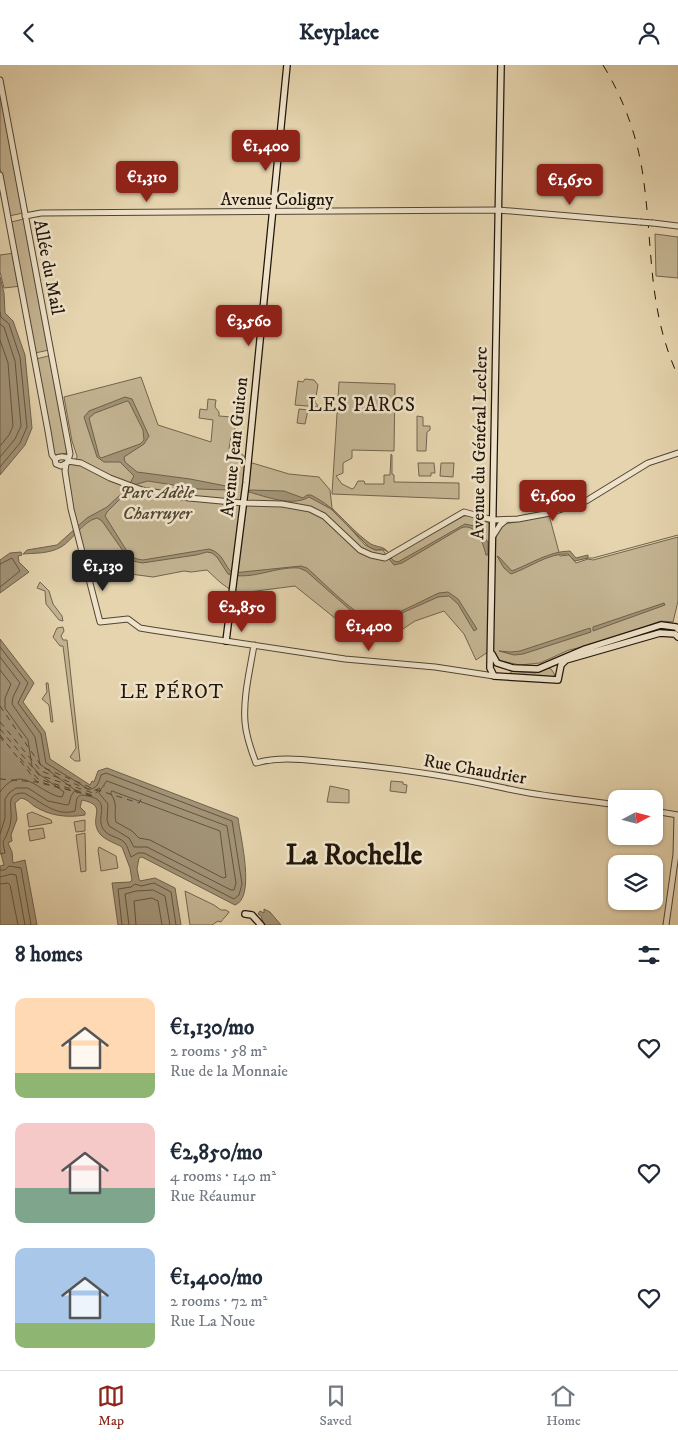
<!DOCTYPE html>
<html lang="en">
<head>
<meta charset="utf-8">
<style>
	:root { --surface:#fff; --page:#f6f6f7; --text:#1f2937; --muted:#747a83; --line:#e0e1e3; --accent:#8f2418 }
	body { margin:0; font-family:"IM FELL DW Pica",serif; background:var(--page); color:var(--text); height:100vh; display:flex; flex-direction:column; font-size:19px; white-space:nowrap }
	* { box-sizing:border-box; margin:0 }
	p { font-size:16px; color:var(--muted) }
	.icon { flex:none; width:28px; height:28px; fill:none; stroke:currentColor; stroke-width:2; stroke-linecap:round; stroke-linejoin:round }
	.map { position:relative; height:860px; overflow:hidden }
	.side { display:flex; flex-direction:column; background:var(--surface); flex:1 }
	.side>* { flex:none }
	.needle { width:32px; rotate:83deg }
	.buttons { position:absolute; left:608px; top:725px; display:grid; gap:10px }
	.buttons a { display:grid; place-items:center; width:55px; height:55px; border-radius:10px; background:var(--surface); box-shadow:0 1px 4px #0004; font-size:25px }
	.price { position:absolute; translate:-50% -42px; padding:0 11px; border-radius:5px; background:var(--accent); color:#fff; font-size:16px; line-height:32px; filter:drop-shadow(0 1px 2px #0008) }
	.price::after { content:''; position:absolute; left:50%; top:30px; width:15px; height:11px; margin-left:-8px; background:inherit; clip-path:polygon(0 0,100% 0,50% 100%) }
	.price.selected { background:#222; color:#fff }
	ul { padding:0; list-style:none }
	li { display:flex; align-items:center; gap:15px; height:125px; padding:0 15px }
	li span { display:grid; place-items:center; flex:none; width:140px; height:100px; border-radius:10px; color:#555 }
	li>.icon { margin-inline-start:auto }
	span .icon { width:60px; height:60px; fill:#fffc; stroke-width:1 }
	li b { font-size:21px }
	h2 { display:flex; justify-content:space-between; align-items:center; height:60px; padding:0 15px; font-size:21px }
	header { display:flex; justify-content:space-between; align-items:center; height:65px; padding:0 15px; background:var(--surface); font-size:22px; font-weight:700 }
	.tab-bar { display:flex; justify-content:space-around; align-items:center; height:70px; border-top:1px solid var(--line); background:var(--surface); font-size:14px; color:var(--muted) }
	.tab-bar a { display:grid; justify-items:center; gap:2px }
	.tab-bar .selected { color:var(--accent) }
	.map>svg:first-child { display:block }
	.green { fill:#c4b492; stroke:#72644e }
	.water { fill:#a29376; stroke:#6e614a; fill-rule:evenodd }
	.lines { fill:none; stroke-linecap:round; stroke-linejoin:round }
	.shore { stroke:#625440; stroke-width:1 }
	.stream { stroke:#6e614a; stroke-width:1 }
	.ferry { stroke:#554735; stroke-width:1; stroke-dasharray:6 5; stroke-linecap:butt }
	.tertiary-casing { stroke:#524532; stroke-width:7 }
	.secondary-casing { stroke:#211509; stroke-width:8 }
	.tertiary { stroke:#eee3ca; stroke-width:5 }
	.secondary { stroke:#eee3ca; stroke-width:5.5 }
	.rail { stroke:#211509; stroke-width:1; stroke-dasharray:9 9; stroke-linecap:butt }
	.tertiary-bridge-casing { stroke:#524532; stroke-width:7; stroke-linecap:butt }
	.tertiary-bridge { stroke:#eee3ca; stroke-width:5 }
	.labels { text-anchor:middle; stroke-width:5; stroke-linejoin:round; paint-order:stroke }
	.street-label { font-size:18px; fill:#211509; stroke:#eee3ca }
	.park-label { font-size:18px; font-style:italic; fill:#524532; stroke:#eee3ca }
	.neighbourhood-label { font-size:19px; letter-spacing:1px; fill:#211509; stroke:#eee3ca }
	.town-label { font-size:28px; font-weight:bold; fill:#211509; stroke:#eee3ca }
</style>
</head>
<body>
<header><svg class="icon" aria-label="back" viewBox="0 0 24 24"><path d="M15 5l-7 7 7 7"/></svg>Keyplace<svg class="icon" aria-label="person" viewBox="0 0 24 24"><circle cx="12" cy="8" r="4"/><path d="M4 21q1-7 8-7t8 7"/></svg></header>
<div class="map">
<svg width="678" height="860" viewBox="0 0 678 860">
	<rect width="100%" height="100%" fill="#e5d4ae"/>
	<filter id="stains"><feTurbulence type="fractalNoise" baseFrequency=".004" numOctaves="4"/><feColorMatrix values="0 0 0 0 .2 0 0 0 0 .09 0 0 0 0 .02 0 0 0 .5 -.17"/></filter>
	<radialGradient id="worn" r=".72"><stop offset=".6" stop-color="#630" stop-opacity="0"/><stop offset="1" stop-color="#630" stop-opacity=".3"/></radialGradient>
	<path class="green" d="M0,22l23,126 -14,3 -9,-48z
		M24,154l25,131 -14,3 -24,-131z
		M655,169l23,3v41l-22,-2z
		M15,188l6,33 -17,2 -4,-16v-17z
		M48,291l2,1 18,96 -14,2 -18,-96z
		M141,312l17,48 53,17 2,-22 -14,-2 1,-9 7,1 1,-11 8,1 -1,7 4,5v4l13,1 3,-1 1,2 -2,18h-3l-2,13 12,4 8,9 40,12 30,3 11,13 2,18 33,37 10,5h8l5,8 76,-42c18,-2 18,7 30,8 11,2 43,-7 55,-9l11,41 9,-1 7,8 12,-4 5,1 85,-23v64l-5,21 -12,-1 -61,22 -31,7 -29,13 -20,2 -19,-4 -13,-9 -12,8 -12,-26 -20,-23 -29,10 -29,19 -16,-1 -19,-8 -56,-45 -54,7c-15,-3 -23,-13 -34,-23l-16,2 -7,-1 -31,6 -30,-4 -21,-23 -9,5 3,9 -9,1 -12,-44 -9,-50 2,-7 8,-2 1,-6 -5,-15 -8,-44z
		M305,314l9,1 4,5 -3,17 4,5 -24,-2 3,-24 5,1z
		M339,317l56,2 -1,67 -42,-1v8l-9,5v10l-7,3 6,8 10,5 2,-1 4,-7h6l1,3h19v-9h6l1,-21 1,1v19l2,1v7l65,1v16l-127,-5z
		M299,344l9,1 -3,14 -8,-1z
		M417,351l6,1v9h7v4l-3,2 -1,19h-9z
		M418,398h16l1,10h-4v3h-12z
		M441,398h13l-1,14 -13,-1z
		M40,517l9,9 4,13 9,12 1,5 -4,-1 -13,-16 -1,-13 -8,-3z
		M63,562l1,4 -3,5 2,4h4l13,121h-5l-5,-4 6,-9 -13,-102h-3l-7,-9 4,-9z
		M547,602l4,2 4,6 -6,4 -40,-4 3,-4 23,2z
		M46,618h2l5,39h-2l-2,-17 -7,-6 5,-7z
		M391,716l12,1v2l4,1 -1,8 -16,-2z
		M330,721l19,4v13l-22,-1z
		M32,747l19,8 1,3 -23,4 -2,-13z
		M85,755v11l-9,1 -2,-10z
		M43,763l2,10 -15,3 -2,-11z
		M85,768l1,38 -5,1 -5,-37z
		M99,782l17,9 2,12 -17,3 -3,-21z
		M185,826l29,14 7,5h5l3,2c-2,4 -6,6 -8,10l-3,-1 -6,4h-22z"/>
	<path class="water" d="M0,212l4,16 1,20 8,8 12,34 7,73 -7,17 -25,30z
		M125,332l7,2 17,37 -5,8 -20,13 1,5 12,10 53,7 36,7 1,4 -29,-1 -50,-8 -14,4 -11,10 -1,-1 6,-7 6,-11 -14,-14h-16l-7,-5 -13,-40 5,-6zM127,336l2,1 14,28 1,10 -4,4 -39,14 -2,-2 -10,-38 6,-5z
		M250,425l34,1 19,7 4,-3h4c27,14 35,30 57,47 7,6 15,3 20,10l-5,-3 -7,1 -7,-3 -38,-38 -22,-12c-17,10 -42,0 -60,-5z
		M120,430l2,2 -15,15 -2,4 25,40 7,3 6,1 66,-11c15,4 15,18 24,24l68,-7 6,2c13,11 52,52 67,52 13,0 51,-21 65,-27l9,-1 10,7 19,30 -3,2 -16,-27 -9,-8 -11,1 -54,24 -12,2 -16,-8 -50,-44 -7,-3c-23,-2 -48,13 -71,6l-11,-17 -5,-4 -5,-1 -11,3 -54,8 -9,-2 -5,-3 -26,-37 -5,-3c-14,3 -24,22 -36,29 -12,7 -27,6 -38,7l4,-4 30,-5 30,-27 20,-11z
		M465,459l9,2 14,16v13h-2c-3,-12 -10,-33 -25,-27l-59,35 -8,2 -5,-6 2,-1 3,3 4,1z
		M570,486l6,7 12,-3v3l-13,3 -7,-7c-20,-1 -39,14 -57,20l-7,-6 -7,-12 2,1 13,14c18,-7 38,-20 58,-20z
		M21,487l1,3 -4,1 1,6 10,10 -29,21v-33l10,-7z
		M664,538l1,2 -72,26v-4z
		M590,563l1,4 -68,22 -9,1 -15,-4 12,1 9,-1z
		M0,574l34,44 -11,19 22,30 5,27 40,26 2,-4 2,1 4,-11 9,-3 131,50c2,17 18,80 -3,87l-93,-48 -3,1 -2,11 2,10 1,2 15,-3 20,10 6,37h-63l-6,-42 18,-1 2,-2 -2,-12 -8,-21c-7,-4 -17,-7 -22,-13 -13,-17 10,-28 -18,-34l-2,7 5,5v3c-18,3 -35,1 -51,-9 -4,-3 -7,-7 -13,-8l-6,5 2,16 -6,16 1,6 -4,2 4,9 1,11 12,-3 12,65h-37v-59l4,-1 -4,-15z
		M264,844l6,3 11,13h-15l-3,-3 -2,-6 -3,-2 2,-3 4,2z"/>
	<g class="lines">
		<path class="shore" d="M0,247l1,5 8,7 11,33 7,70 -7,16 -20,24
			M0,259l4,3 11,34 6,65 -6,13 -15,18
			M0,275l8,23 5,63 -4,9 -9,11
			M0,499l12,-6 8,13 -20,16
			M0,582l28,36 -10,20 23,31 5,29 42,26c9,1 11,-7 13,-14l5,-2 126,48 10,63 -3,11 -5,4 -90,-46h-6l-7,4c-2,-4 -3,-11 -7,-15 -5,-5 -15,-5 -20,-12 -10,-12 9,-29 -16,-34 -6,-1 -7,-2 -11,2l-2,13c-20,6 -34,-10 -51,-18 -19,0 -12,14 -13,25 0,8 -5,18 -8,24l2,11 -5,1
			M0,592l20,26 -7,14 -1,7 23,33 5,27 35,26 -4,6 -2,8 -2,1 -19,-4 -20,-13h-12l-7,5 -4,6v19l-5,16
			M0,605l11,14 -6,14v10l23,32 4,26 7,8 25,18 -2,5c-22,-2 -40,-36 -62,-5
			M107,716l120,45 9,57 -2,7h-3l-84,-43h-13l-5,-9 -20,-12 -2,-6 1,-16 -9,-11z
			M112,726l108,40 6,46 -3,1 -73,-38 -11,-2 -7,-7 -16,-9c-3,-11 3,-16 -5,-28z
			M0,805h5l4,-4 12,2 10,57
			M0,812l11,-3 5,1 9,50
			M0,819l8,-1 2,2 8,40
			M122,860l-4,-36 13,-2 4,-3 6,2 13,-3 17,9 5,33
			M129,860l-4,-31 11,-3 17,-1 12,6 5,29
			M136,860l-2,-24 18,-3 6,3 4,24"/>
		<path class="stream" d="M587,493h6l85,-23"/>
		<path class="ferry" d="M0,641l42,61 52,22 45,14 3,-5
			M0,657l41,49 52,20 12,-5
			M0,664l39,46 54,18 4,-3
			M0,670l36,46 56,15 10,-8
			M0,672l3,4
			M20,693l18,21 54,16
			M0,714l36,3 57,14"/>
		<defs>
			<path id="tertiary" d="M0,15l70,374 -3,9 -6,3 -5,-2 -1,-5c4,-3 8,-3 13,-1
				M0,110l48,256 4,24 3,4
				M25,151l16,-3 457,-3 142,12
				M653,158l25,3
				M68,396l13,2 29,15 32,12 47,8 54,5 39,1 28,5 14,7 36,34 11,5 14,3 79,-46 29,8 25,-1 32,-6 36,-12 62,-38 30,-10
				M66,399l-1,7 6,38 29,113 28,-3 12,9 12,2 193,29 90,8 59,9
				M493,471l7,-11 6,-5
				M254,580c-4,25 -11,52 -9,77 1,14 6,28 11,41 27,-8 55,-2 83,0 55,5 111,13 165,25 37,9 75,11 112,17
				M654,746l24,4
				M666,860l10,-71 1,-39"/>
			<path id="secondary" d="M501,0l-11,603 4,8 64,4 3,-15 5,-5 94,-27 15,1 3,3
				M226,576l20,-158 41,-418
				M492,589l5,9 16,5 25,1 47,-20 76,-24 15,2 2,2
				M245,849l7,1 9,10"/>
		</defs>
		<use href="#tertiary" class="tertiary-casing"/>
		<use href="#secondary" class="secondary-casing"/>
		<use href="#tertiary" class="tertiary"/>
		<use href="#secondary" class="secondary"/>
		<path class="rail" d="M603,0c22,36 36,76 41,118 9,68 4,128 34,193"/>
		<defs>
			<path id="tertiary-bridge" d="M640,157l13,1"/>
		</defs>
		<use href="#tertiary-bridge" class="tertiary-bridge-casing"/>
		<use href="#tertiary-bridge" class="tertiary-bridge"/>
	</g>
	<g class="labels">
		<g class="street-label">
			<text x="277" y="140">Avenue Coligny</text>
			<text transform="translate(49 202) rotate(79)" y="6">Allée du Mail</text>
			<text transform="translate(479 378) rotate(-89)" y="6">Avenue du Général Leclerc</text>
			<text transform="translate(234 382) rotate(-84)" y="6">Avenue Jean Guiton</text>
			<text transform="translate(475 704) rotate(10)" y="6">Rue Chaudrier</text>
		</g>
		<g class="park-label">
			<text x="157" y="433">Parc Adèle<tspan x="157" dy="21">Charruyer</tspan></text>
		</g>
		<g class="neighbourhood-label">
			<text x="362" y="346">LES PARCS</text>
			<text x="172" y="633">LE PÉROT</text>
		</g>
		<g class="town-label">
			<text x="354" y="799">La Rochelle</text>
		</g>
	</g>
	<rect width="100%" height="100%" filter="url(#stains)"/>
	<rect width="100%" height="100%" fill="url(#worn)"/>
</svg>
<div class="buttons">
<a><svg class="needle" viewBox="-14 -14 28 28"><path d="M0-13l5 13h-10z" fill="#e53935"/><path d="M0 13l5-13h-10z" fill="#747a83"/></svg></a>
<a><svg class="icon" aria-label="layers" viewBox="0 0 24 24"><path d="M12 4l9 5-9 5-9-5zM3 14l9 5 9-5"/></svg></a>
</div>
<b class="price" style="left:266px;top:107px">€1,400</b>
<b class="price" style="left:147px;top:138px">€1,310</b>
<b class="price" style="left:570px;top:141px">€1,650</b>
<b class="price" style="left:249px;top:282px">€3,560</b>
<b class="price" style="left:553px;top:457px">€1,600</b>
<b class="price selected" style="left:103px;top:527px">€1,130</b>
<b class="price" style="left:242px;top:568px">€2,850</b>
<b class="price" style="left:369px;top:587px">€1,400</b>
</div>
<section class="side">
<h2>8 homes<svg class="icon" aria-label="filters" viewBox="0 0 24 24"><path d="M4 7h16M4 17h16"/><circle cx="9" cy="7" r="2"/><circle cx="15" cy="17" r="2"/></svg></h2>
<ul>
<li><span style="background:linear-gradient(#ffd9b3 75%,#8fb573 0)"><svg class="icon" aria-label="home" viewBox="0 0 24 24"><path d="M3 11l9-7 9 7M6 9v11h12V9"/></svg></span><div><b>€1,130/mo</b><p>2 rooms · 58 m²</p><p>Rue de la Monnaie</p></div><svg class="icon" aria-label="heart" viewBox="0 0 24 24"><path d="M12 20l-8-8c-3-5 5-10 8-4 3-6 11-1 8 4z"/></svg></li>
<li><span style="background:linear-gradient(#f6c9c9 65%,#7fa58c 0)"><svg class="icon" aria-label="home" viewBox="0 0 24 24"><path d="M3 11l9-7 9 7M6 9v11h12V9"/></svg></span><div><b>€2,850/mo</b><p>4 rooms · 140 m²</p><p>Rue Réaumur</p></div><svg class="icon" aria-label="heart" viewBox="0 0 24 24"><path d="M12 20l-8-8c-3-5 5-10 8-4 3-6 11-1 8 4z"/></svg></li>
<li><span style="background:linear-gradient(#a9c7e8 75%,#8fb573 0)"><svg class="icon" aria-label="home" viewBox="0 0 24 24"><path d="M3 11l9-7 9 7M6 9v11h12V9"/></svg></span><div><b>€1,400/mo</b><p>2 rooms · 72 m²</p><p>Rue La Noue</p></div><svg class="icon" aria-label="heart" viewBox="0 0 24 24"><path d="M12 20l-8-8c-3-5 5-10 8-4 3-6 11-1 8 4z"/></svg></li>
</ul>
</section>
<nav class="tab-bar">
<a class="selected"><svg class="icon" aria-label="map" viewBox="0 0 24 24"><path d="M3 6l6-2 6 2 6-2v14l-6 2-6-2-6 2zM9 4v14M15 6v14"/></svg>Map</a>
<a><svg class="icon" aria-label="saved" viewBox="0 0 24 24"><path d="M7 4h10v16l-5-4-5 4z"/></svg>Saved</a>
<a><svg class="icon" aria-label="home" viewBox="0 0 24 24"><path d="M3 11l9-7 9 7M6 9v11h12V9"/></svg>Home</a>
</nav>
</body>
</html>
